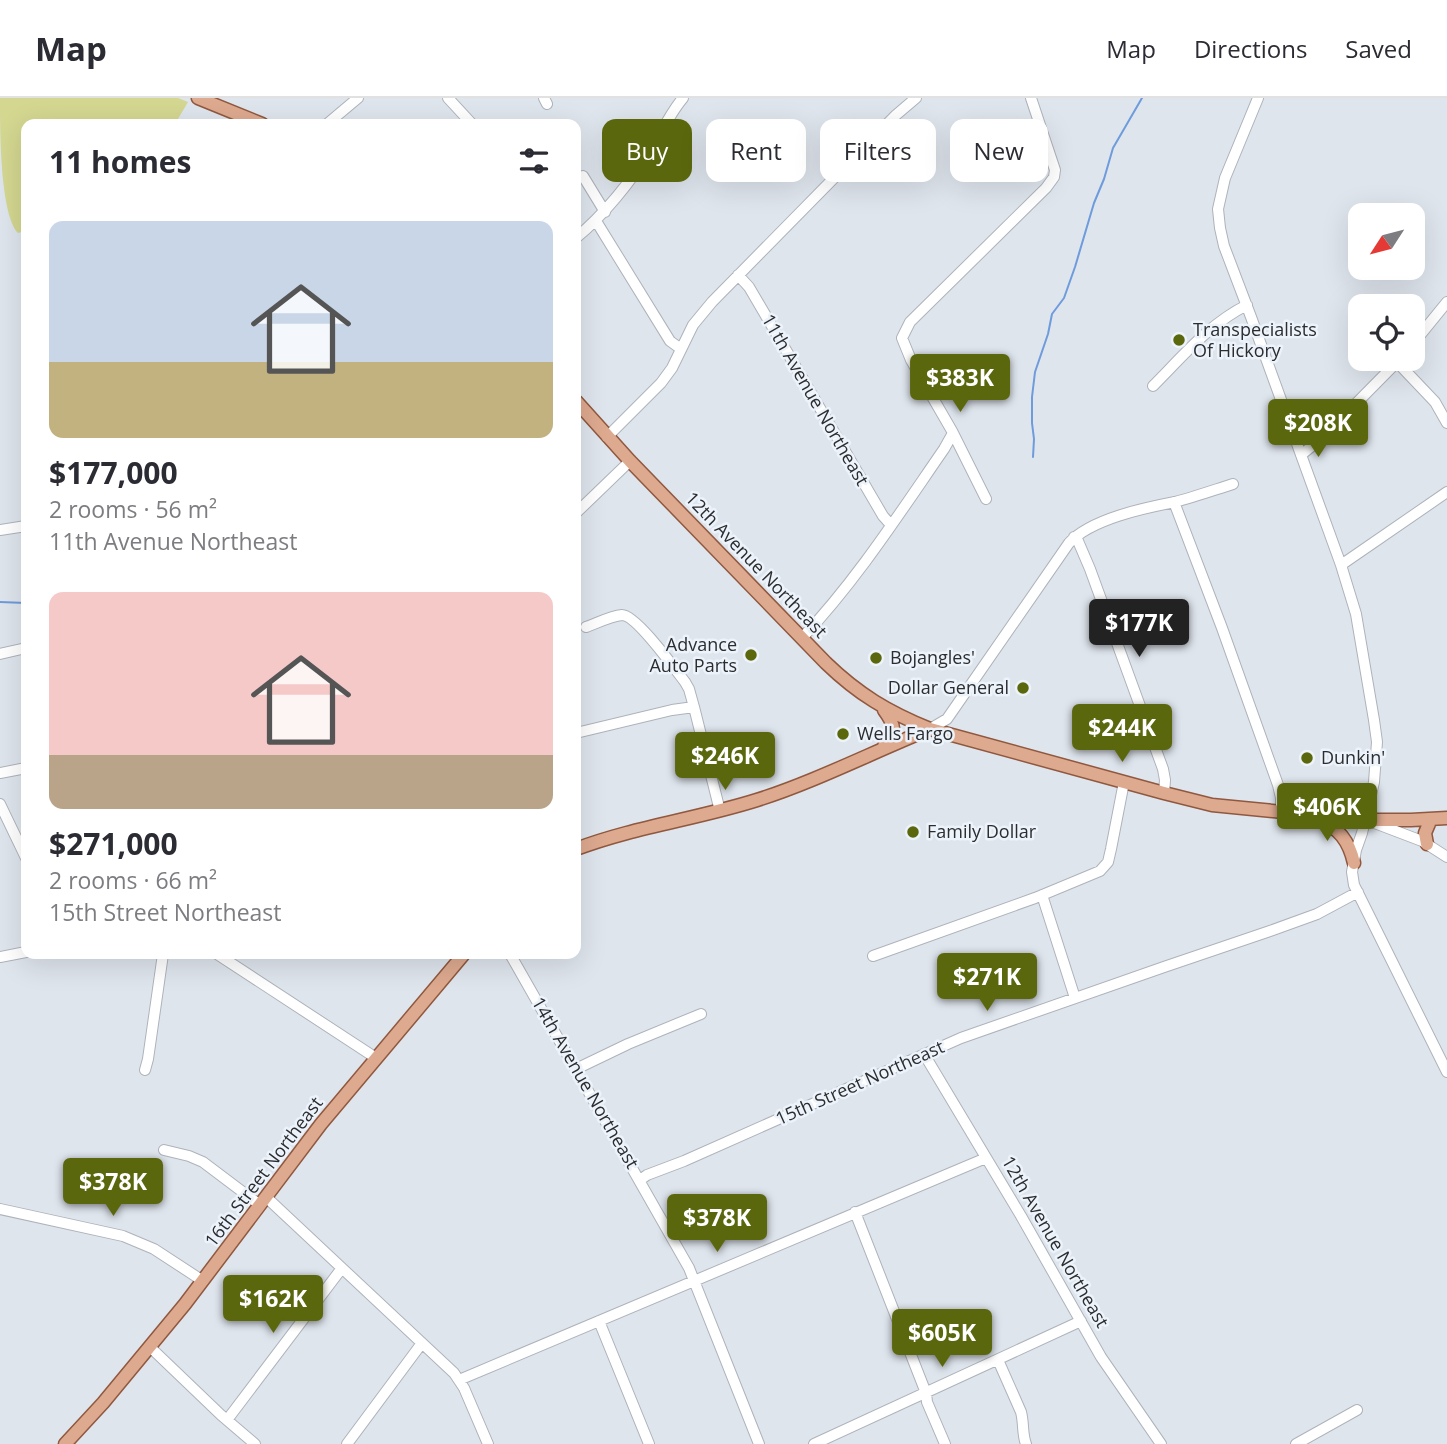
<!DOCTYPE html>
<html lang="en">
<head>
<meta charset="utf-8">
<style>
	:root { --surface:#fff; --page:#f2f2f3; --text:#2b2b33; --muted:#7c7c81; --line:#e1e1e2; --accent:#5a670d }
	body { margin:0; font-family:"Open Sans",sans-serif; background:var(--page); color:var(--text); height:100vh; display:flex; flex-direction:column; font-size:26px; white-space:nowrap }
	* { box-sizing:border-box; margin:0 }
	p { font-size:23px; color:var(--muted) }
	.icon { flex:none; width:38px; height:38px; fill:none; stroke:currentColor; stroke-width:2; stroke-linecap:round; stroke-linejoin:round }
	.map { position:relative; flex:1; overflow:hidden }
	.side { position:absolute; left:21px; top:21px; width:560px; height:840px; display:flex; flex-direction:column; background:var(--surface); border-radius:14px; box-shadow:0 7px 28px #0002 }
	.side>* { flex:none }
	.top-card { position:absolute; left:602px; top:21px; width:665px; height:63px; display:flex; gap:14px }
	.needle { width:46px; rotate:234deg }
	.tools { position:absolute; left:1348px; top:105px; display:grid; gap:14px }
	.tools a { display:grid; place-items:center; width:77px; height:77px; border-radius:14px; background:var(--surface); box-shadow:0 7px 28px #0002; font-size:35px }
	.price { position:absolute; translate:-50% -60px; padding:0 16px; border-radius:7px; background:var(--accent); color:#fff; font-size:23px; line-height:46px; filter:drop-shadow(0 2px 4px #0008) }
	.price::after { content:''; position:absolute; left:50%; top:42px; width:21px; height:16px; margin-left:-10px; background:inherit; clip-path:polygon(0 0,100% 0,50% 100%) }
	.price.active { background:#222; color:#fff }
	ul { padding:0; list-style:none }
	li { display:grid; align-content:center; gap:14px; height:371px; padding:0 28px }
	li span { display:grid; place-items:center; height:217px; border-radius:14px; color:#555 }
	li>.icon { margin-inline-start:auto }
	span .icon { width:126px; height:126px; fill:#fffc; stroke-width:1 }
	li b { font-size:30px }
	h2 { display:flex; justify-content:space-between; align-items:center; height:84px; padding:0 28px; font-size:30px }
	.tag { padding:0 24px; border-radius:14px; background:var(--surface); box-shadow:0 7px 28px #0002; font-size:24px; line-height:63px }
	.tag.active { background:var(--accent); color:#fff }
	header { display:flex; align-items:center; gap:42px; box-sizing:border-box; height:98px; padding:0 35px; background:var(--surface); border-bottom:2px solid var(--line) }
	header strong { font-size:33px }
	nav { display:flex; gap:38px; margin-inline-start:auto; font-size:24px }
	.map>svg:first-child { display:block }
	.green { fill:#d3d790 }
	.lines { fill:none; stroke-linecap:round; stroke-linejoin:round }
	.stream { stroke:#6e9bdc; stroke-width:2 }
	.minor-casing { stroke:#aeb3bb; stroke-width:12 }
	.major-casing { stroke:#90583e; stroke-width:15 }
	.minor { stroke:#fff; stroke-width:10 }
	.major { stroke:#dda98f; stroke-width:12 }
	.poi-dot { fill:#5a670d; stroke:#edf3fa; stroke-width:2.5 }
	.labels { text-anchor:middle; stroke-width:5; stroke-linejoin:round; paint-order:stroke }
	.poi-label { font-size:18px; fill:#2b2d30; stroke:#edf3fa; text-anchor:start }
	.street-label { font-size:18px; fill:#2b2d30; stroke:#edf3fa }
</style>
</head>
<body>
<header>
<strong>Map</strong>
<nav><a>Map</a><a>Directions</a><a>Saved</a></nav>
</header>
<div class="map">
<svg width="1447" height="1346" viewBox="0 0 1447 1346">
	<rect width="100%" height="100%" fill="#dfe5ed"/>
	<path class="green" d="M0,0h178l10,4 -13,22h-149v107l-8,2c-18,-19 -18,-104 -18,-135z"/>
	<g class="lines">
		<path class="stream" d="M1033,359l1,-18 -2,-16v-26l3,-25 13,-38 4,-20 12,-16 11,-31 19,-64 10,-24 9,-31 29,-50
			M0,504l26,1"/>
		<defs>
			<path id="minor" d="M448,0l24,26
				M544,0l3,6
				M1258,0l-33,80 -7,31 2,19 4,18 27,71 90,248 15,49 18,106 3,22 -3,40 -12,51 -6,17 -4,22 2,13 93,187
				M327,26l31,-26
				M583,78l22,36
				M596,123l74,120 11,8
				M576,140c31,-26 56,-58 78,-93 9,-16 17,-33 29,-47
				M738,177l11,12 134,229 8,9
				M1412,247l35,-43
				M1397,264l38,40 12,21
				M1153,288c30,-30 56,-62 94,-81
				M607,339l54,-54 11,-15 21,-43 19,-23 184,-187 20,-17
				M1301,357l22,-18 77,-78
				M986,401l-34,-68 -41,-71 -9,-22 8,-16 136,-134 8,-11 1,-7 -24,-72
				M1174,404l48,126 56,157 3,13v14
				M576,415l54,-52
				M0,432l26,-4
				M1074,439l4,4 12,28 73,200 2,11 -1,13
				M1341,467l106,-73
				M586,529c11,-4 25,-11 36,-12 14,0 53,54 63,67l4,7 5,18 26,104
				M802,540c54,-57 97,-124 142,-189l9,-16
				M0,556l26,-6
				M930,631l17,-10 122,-176c22,-24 75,-35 106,-41 19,-5 39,-12 58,-18
				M576,635l96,-23 22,-3
				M0,675l26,-5
				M0,706l26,54
				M1372,724l50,19 25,16
				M1042,797l33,103
				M217,856l159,104
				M510,856l179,314 70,176
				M873,858l162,-58 65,-27 8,-9 3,-13 13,-67
				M0,859l26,-5
				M924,956l97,162 80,141 60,87
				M576,971l52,-25 73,-30
				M145,972l3,-11 15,-105
				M164,1052l25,6 14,6 57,43
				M640,1082l7,-5 37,-14 277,-123 203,-71 106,-36 47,-17 41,-22
				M266,1099l188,176 10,15 24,56
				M0,1111l123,27 31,13 49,32
				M855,1114l71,181 1,9 18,42
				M599,1223l50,123
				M150,1249l71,68 34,29
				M998,1262l23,52c3,11 1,22 5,32
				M459,1282l527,-222
				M227,1322l115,-152
				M347,1346l75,-101
				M814,1346l267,-123
				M1296,1346l61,-34"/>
			<path id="major" d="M198,0l64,26
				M576,303l54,60 196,202c32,31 62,49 104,66l234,64 48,12 153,15h46l36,-2
				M884,612c11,15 13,22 0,36
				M1318,721c21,9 31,22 36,44
				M1427,746l-2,-11 6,-14
				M576,751c58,-22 121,-30 181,-49 57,-18 116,-48 173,-71
				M65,1346l38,-41 82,-99 136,-180 143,-170"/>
		</defs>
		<use href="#minor" class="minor-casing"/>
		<use href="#major" class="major-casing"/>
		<use href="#minor" class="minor"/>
		<use href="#major" class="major"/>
	</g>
	<g class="poi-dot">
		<circle cx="1179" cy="242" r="7"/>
		<circle cx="751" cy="557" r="7"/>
		<circle cx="876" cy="560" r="7"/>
		<circle cx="1023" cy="590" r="7"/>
		<circle cx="843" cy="636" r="7"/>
		<circle cx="1307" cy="660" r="7"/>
		<circle cx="913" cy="734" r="7"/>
	</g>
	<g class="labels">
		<g class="poi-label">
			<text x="1193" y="238">Transpecialists<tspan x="1193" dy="21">Of Hickory</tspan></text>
			<text x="737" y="553" text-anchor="end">Advance<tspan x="737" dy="21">Auto Parts</tspan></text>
			<text x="890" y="566">Bojangles'</text>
			<text x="1009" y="596" text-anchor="end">Dollar General</text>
			<text x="857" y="642">Wells Fargo</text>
			<text x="1321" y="666">Dunkin'</text>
			<text x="927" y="740">Family Dollar</text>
		</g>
		<g class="street-label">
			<text transform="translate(815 302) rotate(60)" y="6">11th Avenue Northeast</text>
			<text transform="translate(756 467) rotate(46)" y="6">12th Avenue Northeast</text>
			<text transform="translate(585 985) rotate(60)" y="6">14th Avenue Northeast</text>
			<text transform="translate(860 985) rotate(-24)" y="6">15th Street Northeast</text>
			<text transform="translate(264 1074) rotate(-53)" y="6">16th Street Northeast</text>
			<text transform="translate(1055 1144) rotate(60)" y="6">12th Avenue Northeast</text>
		</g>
	</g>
</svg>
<div class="tools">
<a><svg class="needle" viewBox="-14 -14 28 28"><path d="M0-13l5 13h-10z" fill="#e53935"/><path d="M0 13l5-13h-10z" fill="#7c7c81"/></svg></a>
<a><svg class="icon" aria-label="locate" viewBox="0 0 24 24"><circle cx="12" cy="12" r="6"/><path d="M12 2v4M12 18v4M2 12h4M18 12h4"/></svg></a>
</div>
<b class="price" style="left:960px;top:316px">$383K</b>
<b class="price" style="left:1318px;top:361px">$208K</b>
<b class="price active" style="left:1139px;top:561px">$177K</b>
<b class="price" style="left:1122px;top:666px">$244K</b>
<b class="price" style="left:725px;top:694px">$246K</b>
<b class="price" style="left:1327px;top:745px">$406K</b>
<b class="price" style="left:987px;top:915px">$271K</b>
<b class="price" style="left:113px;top:1120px">$378K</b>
<b class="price" style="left:717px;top:1156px">$378K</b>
<b class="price" style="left:273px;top:1237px">$162K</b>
<b class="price" style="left:942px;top:1271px">$605K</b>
<div class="top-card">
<a class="tag active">Buy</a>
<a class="tag">Rent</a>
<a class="tag">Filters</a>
<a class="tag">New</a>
</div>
<section class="side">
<h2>11 homes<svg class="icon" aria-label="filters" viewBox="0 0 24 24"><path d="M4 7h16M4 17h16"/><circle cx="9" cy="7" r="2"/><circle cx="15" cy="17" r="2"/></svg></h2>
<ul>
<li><span style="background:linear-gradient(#c9d6e8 65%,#c2b280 0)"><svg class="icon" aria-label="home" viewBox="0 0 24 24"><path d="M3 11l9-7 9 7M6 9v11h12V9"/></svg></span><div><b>$177,000</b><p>2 rooms · 56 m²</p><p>11th Avenue Northeast</p></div></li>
<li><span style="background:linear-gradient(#f6c9c9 75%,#b9a48a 0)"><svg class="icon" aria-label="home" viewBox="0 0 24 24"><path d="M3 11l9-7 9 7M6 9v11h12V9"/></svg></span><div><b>$271,000</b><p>2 rooms · 66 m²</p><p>15th Street Northeast</p></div></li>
</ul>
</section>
</div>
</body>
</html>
